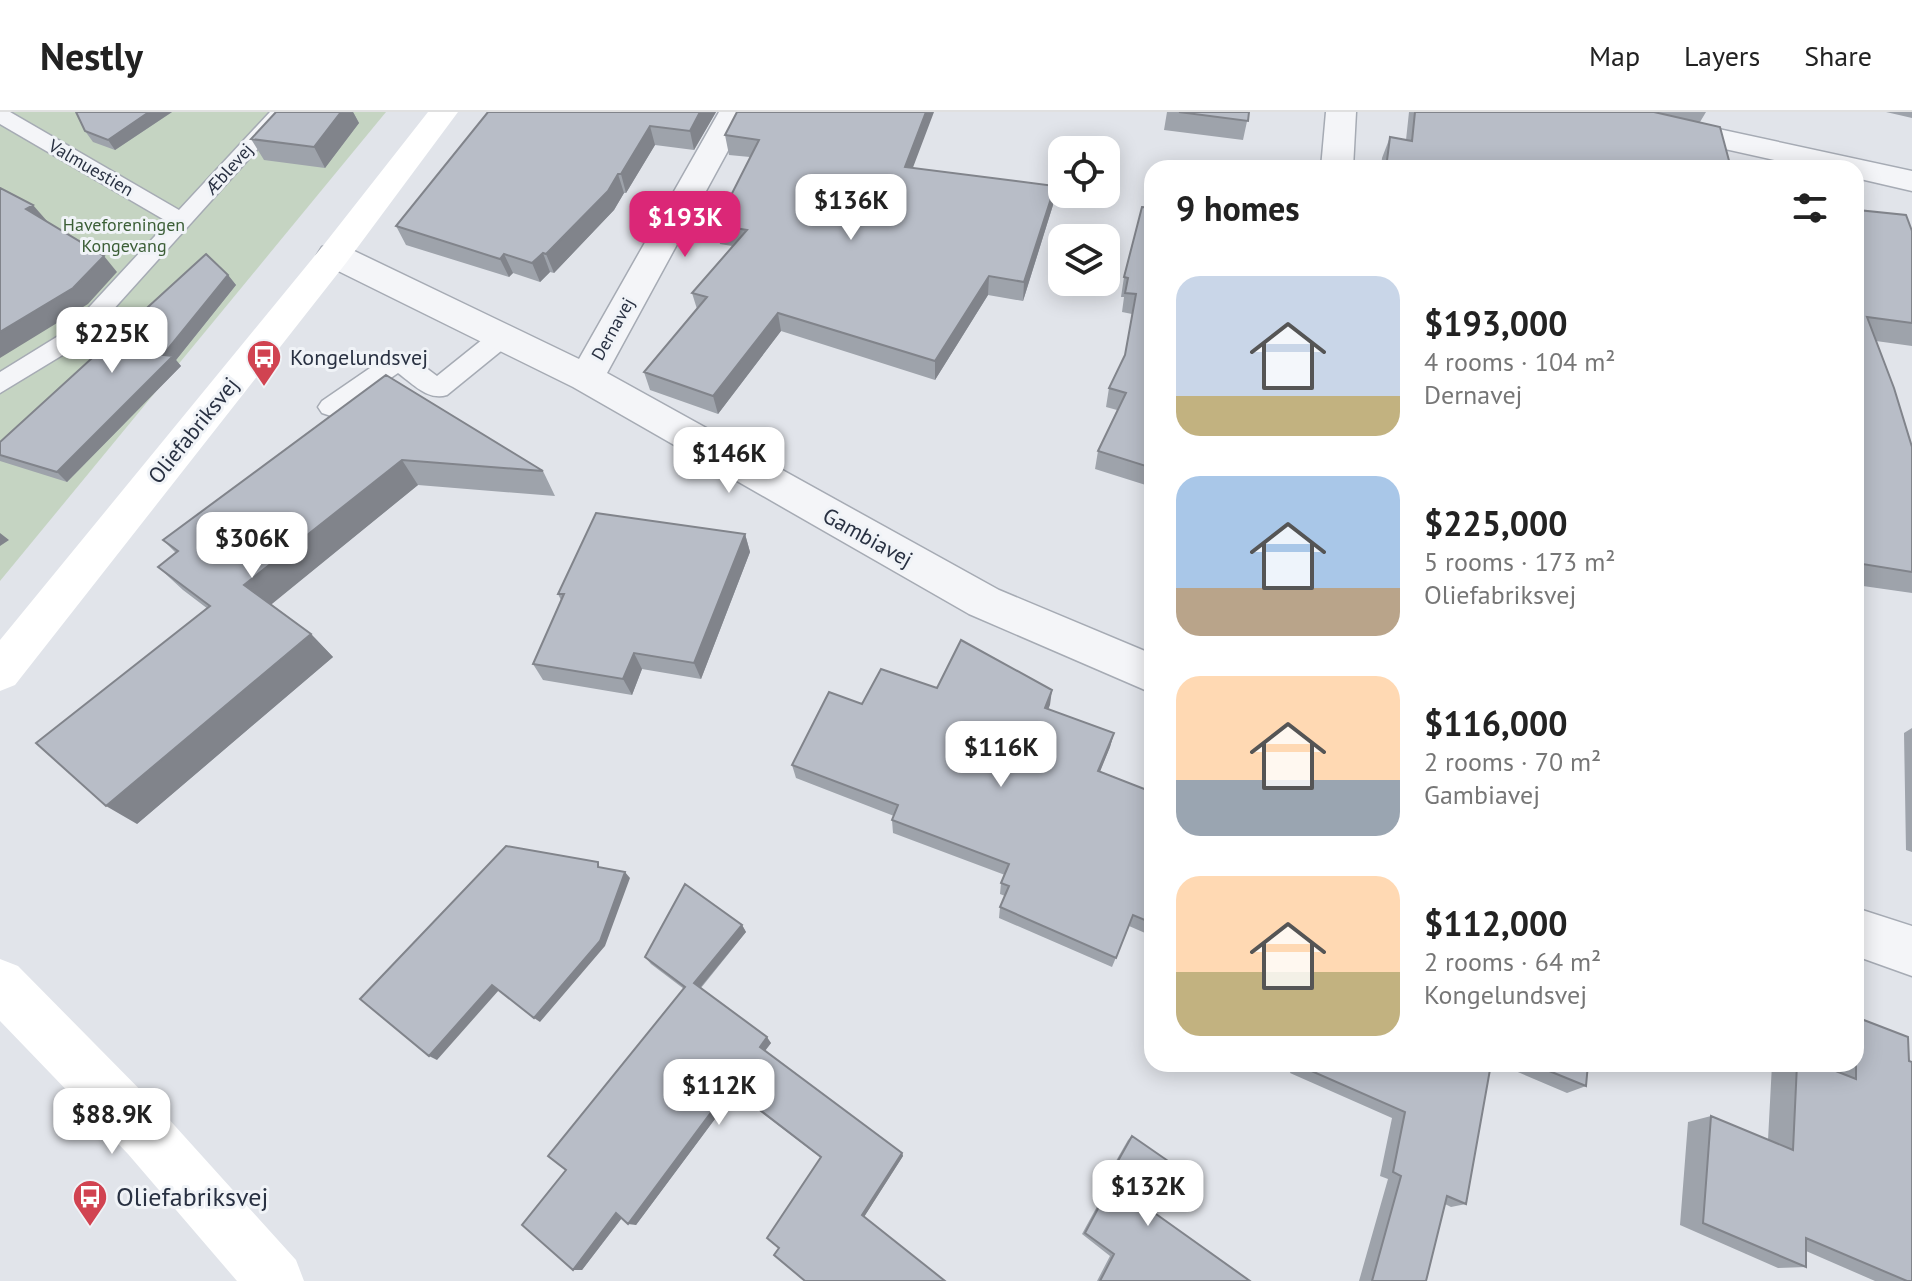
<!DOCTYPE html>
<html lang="en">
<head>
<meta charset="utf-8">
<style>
	:root { --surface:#fff; --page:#f6f6f6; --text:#222; --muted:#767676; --line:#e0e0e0; --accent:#db2777 }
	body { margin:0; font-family:"PT Sans",sans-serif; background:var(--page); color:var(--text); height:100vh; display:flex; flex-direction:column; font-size:30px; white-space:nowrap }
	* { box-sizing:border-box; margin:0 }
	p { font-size:26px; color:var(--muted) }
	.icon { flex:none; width:44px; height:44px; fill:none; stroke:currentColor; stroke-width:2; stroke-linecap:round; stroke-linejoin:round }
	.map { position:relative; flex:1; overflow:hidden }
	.panel { position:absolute; left:1144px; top:48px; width:720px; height:912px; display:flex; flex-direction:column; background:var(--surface); border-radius:24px; box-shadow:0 4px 20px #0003 }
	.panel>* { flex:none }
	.controls { position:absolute; left:1048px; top:24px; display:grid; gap:16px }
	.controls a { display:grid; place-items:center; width:72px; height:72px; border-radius:16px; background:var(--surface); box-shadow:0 4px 20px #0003; font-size:40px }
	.price { position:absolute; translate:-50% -68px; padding:0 18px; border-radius:16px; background:#fff; color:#222; font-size:26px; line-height:52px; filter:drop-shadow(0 2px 4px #0008) }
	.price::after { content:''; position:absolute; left:50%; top:48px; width:24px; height:18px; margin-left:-12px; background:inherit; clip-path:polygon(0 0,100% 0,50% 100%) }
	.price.on { background:var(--accent); color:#fff }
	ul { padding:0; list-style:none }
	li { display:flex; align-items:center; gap:24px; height:200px; padding:0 32px }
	li span { display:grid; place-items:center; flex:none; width:224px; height:160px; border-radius:24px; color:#555 }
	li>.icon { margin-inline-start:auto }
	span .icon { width:96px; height:96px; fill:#fffc; stroke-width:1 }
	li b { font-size:34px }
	h2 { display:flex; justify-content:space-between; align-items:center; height:96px; padding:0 32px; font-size:34px }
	header { display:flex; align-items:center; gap:48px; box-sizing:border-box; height:112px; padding:0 40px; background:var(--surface); border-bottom:2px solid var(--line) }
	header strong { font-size:38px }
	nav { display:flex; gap:44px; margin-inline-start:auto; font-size:28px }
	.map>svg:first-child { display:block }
	.green { fill:#c5d4c2 }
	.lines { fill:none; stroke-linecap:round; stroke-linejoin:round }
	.lane-casing { stroke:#a6abb4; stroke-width:3 }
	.street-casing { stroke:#a6abb4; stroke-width:3 }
	.lane { fill:#f4f5f8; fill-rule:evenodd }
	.street { fill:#f4f5f8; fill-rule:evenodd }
	.secondary { fill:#fff; fill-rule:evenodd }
	.wall { fill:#9ea3ab }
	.shaded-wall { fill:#81848b }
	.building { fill:#b8bdc7; stroke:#81848b; stroke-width:2 }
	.labels { text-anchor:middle; stroke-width:6; stroke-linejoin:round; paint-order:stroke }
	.far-street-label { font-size:18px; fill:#293142; stroke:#f0f3f7 }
	.far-park-label { font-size:18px; fill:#3b5e36; stroke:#f0f3f7 }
	.poi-label { font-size:22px; fill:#293142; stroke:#f0f3f7; text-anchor:start }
	.street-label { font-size:22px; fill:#293142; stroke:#f0f3f7 }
	.near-poi-label { font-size:26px; fill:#293142; stroke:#f0f3f7; text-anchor:start }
</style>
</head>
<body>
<header>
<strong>Nestly</strong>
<nav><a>Map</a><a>Layers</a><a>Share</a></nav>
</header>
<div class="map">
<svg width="1912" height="1169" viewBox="0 0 1912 1169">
	<rect width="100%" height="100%" fill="#e1e4ea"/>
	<path class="green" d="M0,0h386l-386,469z"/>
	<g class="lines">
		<defs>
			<path id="lane" d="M0,0h10l169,98 91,-98h21l-207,230 -84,51v-21l68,-42 100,-108 -168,-98z
				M502,217l9,2 3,6 -3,6 -64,52c-19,6 -34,-11 -49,-22l-58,40 -9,3 -9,-3 -4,-6 4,-6 67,-46c18,-5 34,11 48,21l56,-45z"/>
			<path id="street" d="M719,0h30l-142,261 392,217 153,64v39l-183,-79 -396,-227 -251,-124 -5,-8 5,-8 12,-3 12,3 233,112z
				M1326,0h30l-3,56h-32z
				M1584,0h56l272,59v20l-56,-13v-10h-45l-212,-47 -11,-3z
				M1856,796l56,18v50l-56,-20z"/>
		</defs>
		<use href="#lane" class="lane-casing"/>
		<use href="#street" class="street-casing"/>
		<use href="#lane" class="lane"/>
		<use href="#street" class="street"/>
		<path class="secondary" d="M428,0h30l-112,151 -331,422 -15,6v-51l322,-393z
			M0,847l18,7 148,150 130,144 8,21h-67l-109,-127 -128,-133z"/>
	</g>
	<path class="wall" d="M172,0l-57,38 -22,-8 -8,-11z
		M276,0h77l6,11 -34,45 -61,-8 -13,-21z
		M488,0h228l-22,38 -39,-5 -29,48h-2l-10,17 -60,63 -4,-1 -10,10 -27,-9 -4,4 -103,-32 -10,-19z
		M737,0l176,56 140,37 -30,96 -35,-6 -53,85 -154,-49 -63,83 -68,-24 -6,-18 53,-63 -5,-16 40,-47 -12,-2 -4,-19 34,-68 -21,-2 -4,-20z
		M1167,0h82l-6,28 -79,-10z
		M1409,0h297l-6,10 31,46h-350l1,-10 8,-21 16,3z
		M1886,0h26v6z
		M1856,91l2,7 54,21v115l-36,-5 36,106v146l-56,-8z
		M1152,96v279l-57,-18 3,-18 19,-41 -11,-3 3,-19 16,-33 7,-41 -10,-2 2,-15h-3l3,-20z
		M228,163l8,10 -60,75 5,6 -114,116 -67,-21v-19z
		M386,263l157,96 12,25 -137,-11 -147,119 40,30 22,23 -196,167 71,-215 -25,-19 -25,-23 18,-14 -13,-13z
		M745,422l5,18 -49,127 -59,-10 -10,26 -89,-15 -10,-16 28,-64 -3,-6z
		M1052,578l-4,19 66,24 -4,14 -10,24 52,21v144l-23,-10 -17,41 -113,-49 1,-11 5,-11 -5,-2 1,-11 4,-8 -112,-42 -1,-13 2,-4 -98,-38 -4,-13 70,-61z
		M1912,616v124l-6,-2 -2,-117z
		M742,813l4,7 -45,56 70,55 -6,8 137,102 1,3 -39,61 -85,31 42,-90 -86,-66 -99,133 -14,-7 -40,52 -16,-100 118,-181 -33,-25 -6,-7z
		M1293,952h198l-25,140 -15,3 -6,-3 -19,77h-67l29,-102 -8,-3 12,-58 -102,-45z
		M1499,952h89l-2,22 -19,7z
		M1772,952h46l11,4v-4h27l56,217h-37l-69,-30v16l-28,1 -98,-43 8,-103 23,-6 57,24z
		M1132,1024l17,73 101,72h-153l13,-25 -28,-22 24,-44 -5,-3 27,-47z"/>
	<path class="shaded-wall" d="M149,0h23l-57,38 -7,-10z
		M341,0h12l6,11 -34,45 -11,-21z
		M700,0h16l-22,38 -4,-19z
		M926,0h8l-28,74 -1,-19z
		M650,14l5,19 -29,48 -5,-19z
		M618,62l6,19 -10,17 -60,63 -8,-19z
		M1055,74l-2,19 -30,96 1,-19z
		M33,93l14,16 -7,5 -14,-17z
		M543,141l7,19 -10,10 -8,-19z
		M504,142l9,19 -4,4 -9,-18z
		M104,144l13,16 -29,32 -88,54v-26z
		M228,163l8,10 -60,75 5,6 -114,116 -10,-10 106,-117z
		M989,164l-1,19 -53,85v-19z
		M778,201l3,18 -63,83 -5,-18z
		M402,348l16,25 -151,123 -23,-23z
		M0,421l9,7 -9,6z
		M745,422l5,18 -49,127 -7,-16z
		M311,522l22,23 -196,167 -31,-18z
		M634,541l8,16 -10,26 -9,-16z
		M1052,578l-2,15 -7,17 2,-14z
		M1114,621l-4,14 -15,37 3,-13z
		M625,760l5,6 -25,68 -65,76 -6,-4z
		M742,813l4,7 -47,57 -5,-6z
		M492,873l7,5 -62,70 -8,-4z
		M767,925l4,6 -7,9 -4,-5z
		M730,975l5,5 -99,133 -8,-1z
		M902,1041l1,3 -39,61 -2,-2z
		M616,1101l8,2 -42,55h-9z"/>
	<path class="building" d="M76,0h73l-41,28 -23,-9z
		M276,0h65l-27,35 -63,-8z
		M488,0h212l-10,19 -40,-5 -29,48h-3l-10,17 -62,63 -3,-1 -11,10 -28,-9 -4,5 -104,-33z
		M737,0h189l-21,55 150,19 -31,96 -35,-6 -54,85 -157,-48 -65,83 -69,-24 63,-75 -15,-4 55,-63 -31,-5 43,-85 -34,-5z
		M1179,0h70l-1,9z
		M1415,0h239l66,15 11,41h-345l4,-31 22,4z
		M0,76l33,17 -7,4 78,47 -31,32 -73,44z
		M1856,91l2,7 48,5 6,16v92l-45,-6 27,71 18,59v125l-56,-9z
		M1142,95l10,1v260l-54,-17 28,-58 -17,-5 16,-33 11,-61 -11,-1 3,-15 -4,-1z
		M206,142l22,21 -65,80 10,1 -116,116 -57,-17v-13z
		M386,263l157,96 -141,-11 -158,125 67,49 -205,172 -70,-63 174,-137 -52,-39 20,-16 -15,-11z
		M596,401l149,21 -51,129 -60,-10 -11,26 -90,-15 31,-70h-6z
		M961,528l91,50 -7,18 69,25 -16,38 54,21v131l-19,-8 -17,43 -116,-51 9,-21 -8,-3 8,-19 -117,-44 6,-15 -106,-40 37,-73 33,12 19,-35 56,19z
		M506,734l92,16v5l27,5 -25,69 -66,77 -42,-33 -63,71 -69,-57z
		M685,772l57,41 -48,58 73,54 -7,10 142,106 -40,62 83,66h-140l-31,-26 5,-7 -12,-10 54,-81 -91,-70 -102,137 -12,-11 -43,57 -51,-45 44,-55 -18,-14 137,-169 -40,-30z
		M1856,905l52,20 1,24 3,1v219h-5l-101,-43v29l-103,-44 8,-107 82,34 4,-86h21l38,15z
		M1301,952h190l-25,140 -19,-8 -21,85h-54l29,-105 -8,-4 12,-60 -105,-46z
		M1532,952h56l-2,22z
		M1132,1024l39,27 -22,46 101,72h-150l14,-27 -29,-21 24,-45 -4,-4z"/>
	<defs>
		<symbol id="bus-pin" viewBox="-11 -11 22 30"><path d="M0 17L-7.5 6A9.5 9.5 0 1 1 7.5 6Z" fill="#d14351" stroke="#f0f3f7"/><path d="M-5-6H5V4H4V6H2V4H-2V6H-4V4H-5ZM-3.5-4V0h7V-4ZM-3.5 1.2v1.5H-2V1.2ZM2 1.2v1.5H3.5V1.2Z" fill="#fff"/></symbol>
	</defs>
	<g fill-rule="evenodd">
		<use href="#bus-pin" x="244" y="225" width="40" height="54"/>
		<use href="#bus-pin" x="70" y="1065" width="40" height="54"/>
	</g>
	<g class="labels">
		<g class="far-street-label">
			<text transform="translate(91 56) rotate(30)" y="6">Valmuestien</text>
			<text transform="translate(229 57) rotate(-48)" y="6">Æblevej</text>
			<text transform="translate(613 217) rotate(-61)" y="6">Dernavej</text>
		</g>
		<g class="far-park-label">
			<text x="124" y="119">Haveforeningen<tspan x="124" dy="21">Kongevang</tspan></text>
		</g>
		<g class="poi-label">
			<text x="290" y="253">Kongelundsvej</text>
		</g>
		<g class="street-label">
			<text transform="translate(193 318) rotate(-51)" y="8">Oliefabriksvej</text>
			<text transform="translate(868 425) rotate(29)" y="8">Gambiavej</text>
		</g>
		<g class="near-poi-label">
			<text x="116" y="1094">Oliefabriksvej</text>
		</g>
	</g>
</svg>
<div class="controls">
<a><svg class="icon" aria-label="locate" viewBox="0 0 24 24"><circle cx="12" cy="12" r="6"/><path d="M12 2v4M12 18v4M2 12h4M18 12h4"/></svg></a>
<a><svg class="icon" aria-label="layers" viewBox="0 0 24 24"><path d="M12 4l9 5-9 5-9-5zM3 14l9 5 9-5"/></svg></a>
</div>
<b class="price" style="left:851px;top:130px">$136K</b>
<b class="price on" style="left:685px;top:147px">$193K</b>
<b class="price" style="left:112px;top:263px">$225K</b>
<b class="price" style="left:729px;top:383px">$146K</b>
<b class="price" style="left:252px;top:468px">$306K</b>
<b class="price" style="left:1001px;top:677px">$116K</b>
<b class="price" style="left:719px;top:1015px">$112K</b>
<b class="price" style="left:112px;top:1044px">$88.9K</b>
<b class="price" style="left:1148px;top:1116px">$132K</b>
<section class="panel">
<h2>9 homes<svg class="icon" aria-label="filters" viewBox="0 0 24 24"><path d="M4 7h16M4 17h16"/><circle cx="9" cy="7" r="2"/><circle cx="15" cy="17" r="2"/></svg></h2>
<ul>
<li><span style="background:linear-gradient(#c9d6e8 75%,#c2b280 0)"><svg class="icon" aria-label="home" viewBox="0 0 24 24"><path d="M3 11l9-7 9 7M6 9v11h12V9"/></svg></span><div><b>$193,000</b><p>4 rooms · 104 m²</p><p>Dernavej</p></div></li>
<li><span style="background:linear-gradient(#a9c7e8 70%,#b9a48a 0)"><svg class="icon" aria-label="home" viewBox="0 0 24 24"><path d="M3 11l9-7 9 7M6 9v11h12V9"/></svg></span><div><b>$225,000</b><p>5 rooms · 173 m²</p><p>Oliefabriksvej</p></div></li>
<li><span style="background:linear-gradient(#ffd9b3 65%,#9aa5b1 0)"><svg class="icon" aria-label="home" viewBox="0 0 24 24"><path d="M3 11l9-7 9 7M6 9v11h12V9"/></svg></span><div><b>$116,000</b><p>2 rooms · 70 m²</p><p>Gambiavej</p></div></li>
<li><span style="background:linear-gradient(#ffd9b3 60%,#c2b280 0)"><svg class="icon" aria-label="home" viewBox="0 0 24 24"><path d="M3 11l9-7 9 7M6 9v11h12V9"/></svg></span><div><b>$112,000</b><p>2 rooms · 64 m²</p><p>Kongelundsvej</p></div></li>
</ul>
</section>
</div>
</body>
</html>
